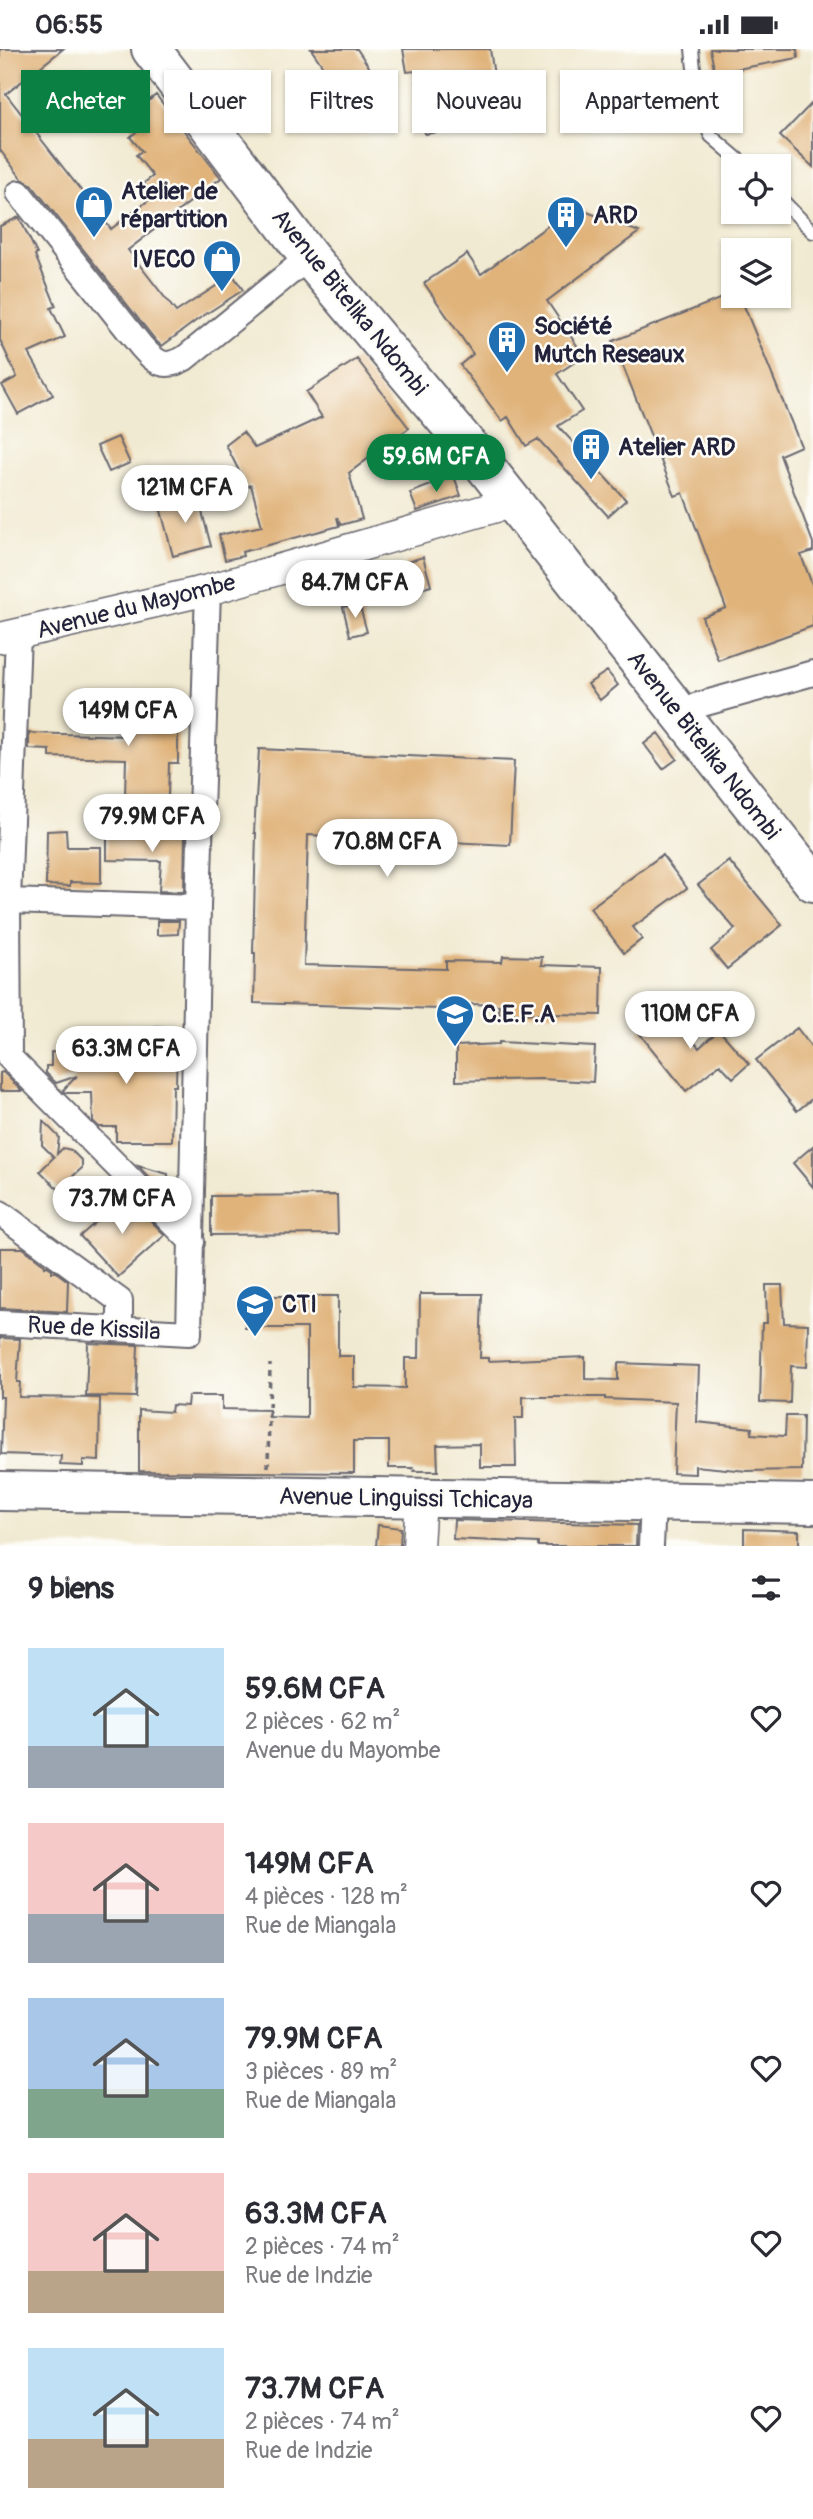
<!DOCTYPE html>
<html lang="fr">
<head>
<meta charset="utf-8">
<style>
	:root { --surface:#fff; --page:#f2f2f3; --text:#2b2b33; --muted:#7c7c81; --accent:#0b8043 }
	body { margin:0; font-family:Pangolin,sans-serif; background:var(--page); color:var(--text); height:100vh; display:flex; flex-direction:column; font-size:26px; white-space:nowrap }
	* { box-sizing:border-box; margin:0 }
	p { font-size:23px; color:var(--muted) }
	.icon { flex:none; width:38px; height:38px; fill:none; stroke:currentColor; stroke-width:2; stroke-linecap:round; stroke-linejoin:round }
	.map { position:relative; height:1497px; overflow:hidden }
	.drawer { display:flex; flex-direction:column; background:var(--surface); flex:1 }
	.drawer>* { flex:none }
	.guide { position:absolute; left:21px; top:21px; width:772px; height:63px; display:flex; gap:14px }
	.controls { position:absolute; left:721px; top:105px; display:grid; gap:14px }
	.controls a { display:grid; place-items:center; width:70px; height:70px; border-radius:0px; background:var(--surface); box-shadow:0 2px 5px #0004; font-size:35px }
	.price { position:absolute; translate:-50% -60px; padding:0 16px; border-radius:24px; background:#fff; color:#222; font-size:23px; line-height:46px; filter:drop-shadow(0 2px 4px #0008) }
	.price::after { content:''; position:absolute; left:50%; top:42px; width:21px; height:16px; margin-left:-10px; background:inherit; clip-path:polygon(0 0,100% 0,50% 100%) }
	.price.current { background:var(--accent); color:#fff }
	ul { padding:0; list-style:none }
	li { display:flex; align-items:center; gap:21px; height:175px; padding:0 28px }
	li span { display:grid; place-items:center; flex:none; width:196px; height:140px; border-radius:0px; color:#555 }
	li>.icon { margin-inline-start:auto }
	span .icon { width:84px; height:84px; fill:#fffc; stroke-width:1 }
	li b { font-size:30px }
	h2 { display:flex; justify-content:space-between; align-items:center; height:84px; padding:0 28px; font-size:30px }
	.pill { padding:0 24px; border-radius:0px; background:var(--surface); box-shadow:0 2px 5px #0004; font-size:24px; line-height:63px }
	.pill.current { background:var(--accent); color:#fff }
	.status { display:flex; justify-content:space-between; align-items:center; height:49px; padding:0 35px; background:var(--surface); direction:ltr }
	.status svg { height:19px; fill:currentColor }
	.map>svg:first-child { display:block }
	.building { fill:#e0b37a }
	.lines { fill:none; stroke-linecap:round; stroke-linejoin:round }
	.service-casing { stroke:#6a6870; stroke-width:16 }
	.minor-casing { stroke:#6a6870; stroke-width:28 }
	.tertiary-casing { stroke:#6a6870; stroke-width:33 }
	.primary-casing { stroke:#6a6870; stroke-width:42 }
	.trunk-casing { stroke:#6a6870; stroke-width:42 }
	.path { stroke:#6a6870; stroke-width:3.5; stroke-dasharray:5 5; stroke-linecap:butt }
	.service { stroke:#fff; stroke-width:12 }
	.minor { stroke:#fff; stroke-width:24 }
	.tertiary { stroke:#fff; stroke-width:30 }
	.primary { stroke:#fff; stroke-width:38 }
	.trunk { stroke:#fff; stroke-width:38 }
	.labels { text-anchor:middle; stroke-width:5; stroke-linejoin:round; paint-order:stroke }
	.poi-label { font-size:24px; font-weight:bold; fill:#22223b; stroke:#fdfcf7; text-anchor:start }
	.street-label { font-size:24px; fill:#22223b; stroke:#fdfcf7 }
</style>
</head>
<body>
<div class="status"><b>06:55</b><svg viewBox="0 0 49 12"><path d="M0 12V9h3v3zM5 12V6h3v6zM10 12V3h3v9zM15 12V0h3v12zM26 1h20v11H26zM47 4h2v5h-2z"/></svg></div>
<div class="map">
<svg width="813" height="1497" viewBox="0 0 813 1497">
	<rect width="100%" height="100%" fill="#fdfcf7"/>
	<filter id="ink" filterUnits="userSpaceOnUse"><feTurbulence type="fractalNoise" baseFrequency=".0143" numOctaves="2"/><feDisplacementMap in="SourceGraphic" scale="14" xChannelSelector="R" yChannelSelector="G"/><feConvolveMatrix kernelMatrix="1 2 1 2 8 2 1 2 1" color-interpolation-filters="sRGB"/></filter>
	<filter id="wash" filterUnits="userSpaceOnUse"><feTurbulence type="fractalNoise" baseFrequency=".00686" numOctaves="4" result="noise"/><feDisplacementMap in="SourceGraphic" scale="28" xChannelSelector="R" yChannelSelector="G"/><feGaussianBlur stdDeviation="1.57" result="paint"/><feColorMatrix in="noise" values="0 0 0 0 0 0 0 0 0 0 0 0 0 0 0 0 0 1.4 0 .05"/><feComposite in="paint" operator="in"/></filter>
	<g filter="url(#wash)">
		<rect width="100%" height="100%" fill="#f1ead2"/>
		<g id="blocks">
			<path class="building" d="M0,0h63l-57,45 105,135 43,-33 -10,-13 9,-7 -17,-21 6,-4 -12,-14 6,-5 -10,-13 30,-24 65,83 -93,72 48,62 57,-37 10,15 -46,30 -35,26 -5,-4 -126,-158 -9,-5 -22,-29z
				M311,0h46l16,24 -31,21z
				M403,0h87l11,73 -76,12 -10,-63 -8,1z
				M710,0h87l1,9 -83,15z
				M813,53v65l-33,-31z
				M574,158l65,25 -92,69 37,55 -27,18 25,37 -24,15 68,74 -18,16 -70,-77 -12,7 -18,-29 -6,4 -42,-56 13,-11 -49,-71 43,-29 14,20z
				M19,168l18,37 -2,1 21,51 -5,2 14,29 -36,16 24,42 -35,19 -16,-29 15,-8 -17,-37v-114z
				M727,247h13l61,150 -21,9 33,88v8l-12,4 12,32v39l-95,34 -16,-43 24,-9 -43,-115 -8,3 -62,-155z
				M357,310l52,69 -60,45 13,46 -21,6 -4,-8 2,9 -97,26 1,4 -18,4 -6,-25 43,-9 -11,-41 -4,2 -21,-42 17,-13 12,16 67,-31 -16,-25z
				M118,388l12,26 -21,9 -12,-26z
				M454,427l7,20 -44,15 -7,-18z
				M194,445l4,15 3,-1 10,38 -38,10 -14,-53z
				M423,508l8,29 -21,6 -19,11 -13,-21 29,-18 -1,-2z
				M359,554l8,29 -17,4 -7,-29z
				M607,622l11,14 -18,15 -12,-16z
				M132,654l46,1v59h-9l-1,34 -43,-1 1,-37 -76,-2v-7l-21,-1v-16l98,3v-18h5z
				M658,684l19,26 -14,10 -19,-25z
				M259,700l255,12 -4,84 -202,-10 -4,130 142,4v-8l56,1 1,-6 39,1 -1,8 61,2 -1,48 -102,-2v-8l-59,-2v6l-186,-6 1,-50h-2l3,-120h-2z
				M66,781l1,17h34v36l-31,-1v4l-24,-1 1,-54z
				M107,782l78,2 -1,59 -25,-1 2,-30 -54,-1z
				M662,806l25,33 -54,39 9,12 -18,14 -34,-45z
				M729,812l53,64 -55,44 -16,-19 24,-21 -37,-44z
				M157,872h22l-1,13 -21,1z
				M667,960l32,39 20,-18 30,34 -16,14 -13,-14 -34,27 -48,-59z
				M156,977l18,2 -1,14h4l-1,44h-3l-1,55h-56v-14h-17l-6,-6 -1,-28h-27l-2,-3 14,-14 -21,7 -10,-10v-7h5v-14l44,2v-8l58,2z
				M797,979l16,21v49l-16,13 -41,-51z
				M499,993l96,5 -2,35 -52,-3 -85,2v-35l43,-2z
				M3,1023l19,19h-22v-18z
				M43,1072l16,16 -2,17 6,-6 8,2 11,11v7l-9,8 10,11 -14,13 -29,-29 14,-14 -12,-12z
				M813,1097v41l-20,-24z
				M138,1117l30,8 1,24z
				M337,1146l1,39 -127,1v-39z
				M126,1147l39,39 -47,42 -38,-41z
				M0,1199h23l21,16 1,3 2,-1 5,3v3h4l12,9 -1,31 -67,-4z
				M766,1236h16l2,38 24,1 -1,43 -16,-1 -1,37 -30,-1 2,-79h5z
				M420,1245h62l-2,64h8v3l97,-4v22l33,1v-17l81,3 -2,56 55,6 -1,6 34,2 1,-20h17l-1,54 -55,1 -52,-5v8l-22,-1 3,-71 -71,-3v-2h-82v21h-8l1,49h-36v-23l-43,1 1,26h-24l-1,-3h-24v-27h-35v32l-215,-2v-61l32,2 1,-7 15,1 1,-10h34v13l47,1v7l38,1v-90h-62v-32h93v60h16v31l51,1v-30h14z
				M0,1289l20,1 -3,43h3l-1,15 81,1 -1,63 -16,-1v6l-23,-1 1,-9 -60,-2 2,-57h-3z
				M88,1294l50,2 -2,52 -50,-1z
				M454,1471l183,5 -1,21h-98v-3l-85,-4z
				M378,1476l23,3 -1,18h-24z
				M744,1480l55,2v15h-55z"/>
		</g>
	</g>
	<g filter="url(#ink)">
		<use href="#blocks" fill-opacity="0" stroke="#6a6870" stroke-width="2"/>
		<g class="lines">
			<defs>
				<path id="service" d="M692,0l6,59 13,28 35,30
					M779,148l34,35"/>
				<path id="minor" d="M19,144l122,153c15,17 23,24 44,12l124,-101
					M18,585l-10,267 1,156 183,185
					M677,662l136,-38
					M8,852l190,6
					M0,1164l120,88v28
					M0,1274l189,10 9,-426 10,-317
					M651,1497l2,-44"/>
				<path id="tertiary" d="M0,589l208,-48 305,-88
					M418,1497l3,-47"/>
				<path id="primary" d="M0,1442l813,13"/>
				<path id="trunk" d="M151,0l158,208 170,202 334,423"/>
			</defs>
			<use href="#service" class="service-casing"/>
			<use href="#minor" class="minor-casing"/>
			<use href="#tertiary" class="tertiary-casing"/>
			<use href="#primary" class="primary-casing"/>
			<use href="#trunk" class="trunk-casing"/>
			<path class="path" d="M268,1418l2,-103"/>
			<use href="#service" class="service"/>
			<use href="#minor" class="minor"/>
			<use href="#tertiary" class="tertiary"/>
			<use href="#primary" class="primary"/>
			<use href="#trunk" class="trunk"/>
		</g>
	</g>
	<defs>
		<symbol id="shop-pin" viewBox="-11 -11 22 30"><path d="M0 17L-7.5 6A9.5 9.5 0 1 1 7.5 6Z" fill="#1f6fb2" stroke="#fdfcf7"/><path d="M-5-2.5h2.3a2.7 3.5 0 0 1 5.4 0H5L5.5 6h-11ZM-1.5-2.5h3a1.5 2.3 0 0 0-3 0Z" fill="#fff"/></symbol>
		<symbol id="building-pin" viewBox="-11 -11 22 30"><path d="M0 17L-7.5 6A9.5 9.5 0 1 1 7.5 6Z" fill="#1f6fb2" stroke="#fdfcf7"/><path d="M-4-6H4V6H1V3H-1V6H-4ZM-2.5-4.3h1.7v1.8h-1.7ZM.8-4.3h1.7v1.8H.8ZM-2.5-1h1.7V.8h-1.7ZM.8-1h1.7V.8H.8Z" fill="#fff"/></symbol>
		<symbol id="school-pin" viewBox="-11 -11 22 30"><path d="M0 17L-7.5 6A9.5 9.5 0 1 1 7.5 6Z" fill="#1f6fb2" stroke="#fdfcf7"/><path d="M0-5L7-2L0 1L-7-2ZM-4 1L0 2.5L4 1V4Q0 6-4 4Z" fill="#fff"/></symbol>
	</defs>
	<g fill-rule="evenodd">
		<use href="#shop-pin" x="72" y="134" width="44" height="60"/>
		<use href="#building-pin" x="544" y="144" width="44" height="60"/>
		<use href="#shop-pin" x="200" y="188" width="44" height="60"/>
		<use href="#building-pin" x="485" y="269" width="44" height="60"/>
		<use href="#building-pin" x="569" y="376" width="44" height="60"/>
		<use href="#school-pin" x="433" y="943" width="44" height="60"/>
		<use href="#school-pin" x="233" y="1233" width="44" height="60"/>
	</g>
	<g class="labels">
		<g class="poi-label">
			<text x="121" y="150">Atelier de<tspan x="121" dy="28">répartition</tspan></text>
			<text x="593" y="174">ARD</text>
			<text x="195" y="218" text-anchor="end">IVECO</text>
			<text x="534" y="285">Société<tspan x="534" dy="28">Mutch Reseaux</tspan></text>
			<text x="618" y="406">Atelier ARD</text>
			<text x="482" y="973">C.E.F.A</text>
			<text x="282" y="1263">CTI</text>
		</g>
		<g class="street-label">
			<text transform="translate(350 253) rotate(51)" y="8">Avenue Bitelika Ndombi</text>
			<text transform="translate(136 557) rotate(-14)" y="8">Avenue du Mayombe</text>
			<text transform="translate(704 696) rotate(52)" y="8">Avenue Bitelika Ndombi</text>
			<text transform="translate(94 1279) rotate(3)" y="8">Rue de Kissila</text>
			<text transform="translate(406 1449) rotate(1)" y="8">Avenue Linguissi Tchicaya</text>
		</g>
	</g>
</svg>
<div class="controls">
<a><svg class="icon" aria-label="locate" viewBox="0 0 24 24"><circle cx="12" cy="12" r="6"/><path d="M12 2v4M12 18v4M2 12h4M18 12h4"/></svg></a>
<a><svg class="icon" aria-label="layers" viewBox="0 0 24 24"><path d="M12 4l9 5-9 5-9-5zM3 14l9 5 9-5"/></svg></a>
</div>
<b class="price current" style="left:436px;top:445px">59.6M CFA</b>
<b class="price" style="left:185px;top:476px">121M CFA</b>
<b class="price" style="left:355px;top:571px">84.7M CFA</b>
<b class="price" style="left:128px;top:699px">149M CFA</b>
<b class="price" style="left:152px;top:805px">79.9M CFA</b>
<b class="price" style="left:387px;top:830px">70.8M CFA</b>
<b class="price" style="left:690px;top:1002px">110M CFA</b>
<b class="price" style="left:126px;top:1037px">63.3M CFA</b>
<b class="price" style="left:122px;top:1187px">73.7M CFA</b>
<div class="guide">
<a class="pill current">Acheter</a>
<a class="pill">Louer</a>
<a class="pill">Filtres</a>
<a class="pill">Nouveau</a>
<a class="pill">Appartement</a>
</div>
</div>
<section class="drawer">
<h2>9 biens<svg class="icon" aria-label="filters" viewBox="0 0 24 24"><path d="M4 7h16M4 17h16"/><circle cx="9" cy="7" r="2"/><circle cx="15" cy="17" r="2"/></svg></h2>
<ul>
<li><span style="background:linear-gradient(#bfe0f5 70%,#9aa5b1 0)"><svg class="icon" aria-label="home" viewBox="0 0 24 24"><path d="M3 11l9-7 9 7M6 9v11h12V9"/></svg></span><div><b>59.6M CFA</b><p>2 pièces · 62 m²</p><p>Avenue du Mayombe</p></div><svg class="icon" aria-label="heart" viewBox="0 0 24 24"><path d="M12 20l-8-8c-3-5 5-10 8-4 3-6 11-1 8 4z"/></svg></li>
<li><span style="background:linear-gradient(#f6c9c9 65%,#9aa5b1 0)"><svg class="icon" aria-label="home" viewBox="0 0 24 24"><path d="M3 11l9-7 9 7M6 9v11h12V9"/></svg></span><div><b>149M CFA</b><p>4 pièces · 128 m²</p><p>Rue de Miangala</p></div><svg class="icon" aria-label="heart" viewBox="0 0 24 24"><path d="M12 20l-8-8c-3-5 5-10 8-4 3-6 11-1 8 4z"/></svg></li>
<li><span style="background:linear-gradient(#a9c7e8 65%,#7fa58c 0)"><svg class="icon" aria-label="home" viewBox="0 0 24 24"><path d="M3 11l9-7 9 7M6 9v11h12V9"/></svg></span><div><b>79.9M CFA</b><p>3 pièces · 89 m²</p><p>Rue de Miangala</p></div><svg class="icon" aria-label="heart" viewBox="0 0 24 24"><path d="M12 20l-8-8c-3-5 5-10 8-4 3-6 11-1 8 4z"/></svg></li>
<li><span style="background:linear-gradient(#f6c9c9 70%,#b9a48a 0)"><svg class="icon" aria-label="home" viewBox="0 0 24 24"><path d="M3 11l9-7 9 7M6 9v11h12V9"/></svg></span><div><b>63.3M CFA</b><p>2 pièces · 74 m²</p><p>Rue de Indzie</p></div><svg class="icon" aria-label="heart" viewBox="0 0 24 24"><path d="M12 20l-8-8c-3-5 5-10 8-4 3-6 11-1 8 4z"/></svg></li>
<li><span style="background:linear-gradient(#bfe0f5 65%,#b9a48a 0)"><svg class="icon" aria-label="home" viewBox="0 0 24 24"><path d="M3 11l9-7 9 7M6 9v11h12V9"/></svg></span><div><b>73.7M CFA</b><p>2 pièces · 74 m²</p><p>Rue de Indzie</p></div><svg class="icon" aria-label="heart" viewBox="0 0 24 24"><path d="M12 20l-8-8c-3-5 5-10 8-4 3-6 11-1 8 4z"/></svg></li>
</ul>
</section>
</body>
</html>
